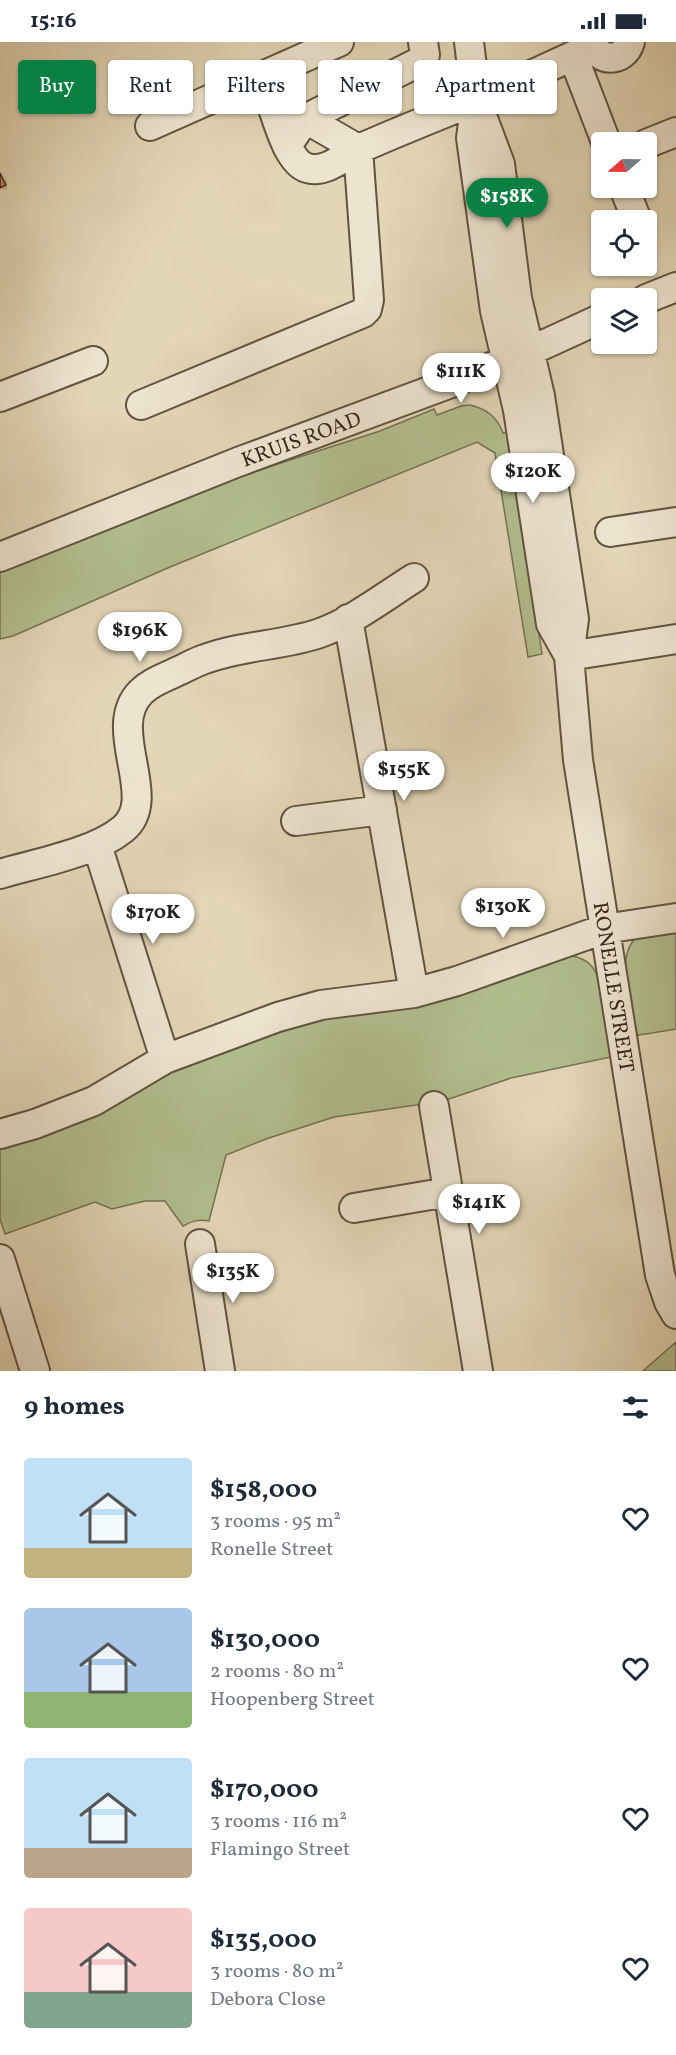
<!DOCTYPE html>
<html lang="en">
<head>
<meta charset="utf-8">
<style>
	:root { --surface:#fff; --page:#f2f2f3; --text:#1f2937; --muted:#747a83; --accent:#0b8043 }
	body { margin:0; font-family:Vollkorn,serif; background:var(--page); color:var(--text); height:100vh; display:flex; flex-direction:column; font-size:22px; white-space:nowrap }
	* { box-sizing:border-box; margin:0 }
	p { font-size:20px; color:var(--muted) }
	.icon { flex:none; width:33px; height:33px; fill:none; stroke:currentColor; stroke-width:2; stroke-linecap:round; stroke-linejoin:round }
	.map { position:relative; height:1329px; overflow:hidden }
	.sheet { display:flex; flex-direction:column; background:var(--surface); flex:1 }
	.sheet>* { flex:none }
	.hud { position:absolute; left:18px; top:18px; width:640px; height:54px; display:flex; gap:12px }
	.needle { width:39px; rotate:250deg }
	.fabs { position:absolute; left:591px; top:90px; display:grid; gap:12px }
	.fabs a { display:grid; place-items:center; width:66px; height:66px; border-radius:6px; background:var(--surface); box-shadow:0 2px 4px #0004; font-size:30px }
	.price { position:absolute; translate:-50% -51px; padding:0 14px; border-radius:21px; background:#fff; color:#222; font-size:20px; line-height:39px; filter:drop-shadow(0 2px 3px #0008) }
	.price::after { content:''; position:absolute; left:50%; top:36px; width:18px; height:14px; margin-left:-9px; background:inherit; clip-path:polygon(0 0,100% 0,50% 100%) }
	.price.on { background:var(--accent); color:#fff }
	ul { padding:0; list-style:none }
	li { display:flex; align-items:center; gap:18px; height:150px; padding:0 24px }
	li span { display:grid; place-items:center; flex:none; width:168px; height:120px; border-radius:6px; color:#555 }
	li>.icon { margin-inline-start:auto }
	span .icon { width:72px; height:72px; fill:#fffc; stroke-width:1 }
	li b { font-size:26px }
	h2 { display:flex; justify-content:space-between; align-items:center; height:72px; padding:0 24px; font-size:26px }
	.chip { padding:0 21px; border-radius:6px; background:var(--surface); box-shadow:0 2px 4px #0004; font-size:21px; line-height:54px }
	.chip.on { background:var(--accent); color:#fff }
	.status { display:flex; justify-content:space-between; align-items:center; height:42px; padding:0 30px; background:var(--surface); direction:ltr }
	.status svg { height:16px; fill:currentColor }
	.map>svg:first-child { display:block }
	.green { fill:#b2be8f; stroke:#747254; stroke-width:1.5 }
	.building { fill:#c67b6f; stroke:#362719; stroke-width:1.5; filter:url(#shadow) }
	.lines { fill:none; stroke-linecap:round; stroke-linejoin:round }
	.minor-casing { stroke:#615340; stroke-width:32 }
	.minor { stroke:#ede4d0; stroke-width:28 }
	.labels { text-anchor:middle; stroke-width:5; stroke-linejoin:round; paint-order:stroke }
	.street-label { font-size:21px; fill:#362719; stroke:#ede4d0 }
</style>
</head>
<body>
<div class="status"><b>15:16</b><svg viewBox="0 0 49 12"><path d="M0 12V9h3v3zM5 12V6h3v6zM10 12V3h3v9zM15 12V0h3v12zM26 1h20v11H26zM47 4h2v5h-2z"/></svg></div>
<div class="map">
<svg width="676" height="1329" viewBox="0 0 676 1329">
	<defs>
		<filter id="shadow"><feDropShadow dx="5.5" dy="5.5" stdDeviation="3" flood-color="#0004"/></filter>
	</defs>
	<rect width="100%" height="100%" fill="#e3d6b7"/>
	<filter id="stains"><feTurbulence type="fractalNoise" baseFrequency=".00333" numOctaves="4"/><feColorMatrix values="0 0 0 0 .2 0 0 0 0 .09 0 0 0 0 .02 0 0 0 .5 -.17"/></filter>
	<radialGradient id="worn" r=".72"><stop offset=".6" stop-color="#630" stop-opacity="0"/><stop offset="1" stop-color="#630" stop-opacity=".3"/></radialGradient>
	<path class="green" d="M470,363c17,4 27,12 33,28l6,-1 33,222 -14,3 -33,-204 -18,-11 -307,125 -157,69 -13,3v-69l84,-34 169,-64 127,-41 54,-22 3,6 24,-9z
		M676,885v102l-42,7c-3,-24 -21,-85 5,-100 10,-5 26,-6 37,-9z
		M563,913c36,1 37,26 41,54 2,16 5,32 7,48l-100,21 -68,23 -109,16 -68,22 -40,16 -17,66c-10,-2 -17,0 -26,5l-18,-25h-20l-33,8 -17,-7 -90,32 -5,-15v-72l165,-77 145,-53z
		M676,1300v29h-33z"/>
	<path class="building" d="M0,131l6,12 -6,3z"/>
	<g class="lines">
		<defs>
			<path id="minor" d="M469,0l7,58 24,64 17,134 23,98 34,223 -5,37 9,104 82,515 9,27 7,12
				M592,0c5,21 32,21 38,0
				M573,14l33,86
				M269,55c7,18 18,65 38,71 19,6 38,-13 54,-20 38,-17 77,-32 115,-48 39,-17 78,-36 117,-53
				M475,67l-4,29 24,173 23,99 33,214 18,32
				M292,69l66,38
				M150,84l189,-84
				M646,102l30,-12
				M287,104l18,-27 116,-58 4,-6 -2,-13
				M624,146l13,32
				M646,257l30,-12
				M0,355l93,-36
				M141,363l222,-92 4,-4 2,-9 -11,-151
				M610,490l66,-10
				M0,515l238,-95 213,-79 79,-32 72,-33
				M348,577l66,374
				M569,614l107,-17
				M296,779l86,-11
				M97,803l68,214
				M0,832c37,-11 94,-21 123,-45 38,-31 -19,-100 18,-137 10,-10 23,-14 35,-20 10,-4 19,-10 29,-13 37,-14 78,-13 115,-26 33,-12 64,-36 94,-55
				M434,1064l44,265
				M0,1092l35,-10 59,-23 71,-42 113,-42 43,-12 93,-12 43,-12 147,-52 72,-11
				M354,1166l94,-16
				M200,1202l20,127
				M0,1217l35,112"/>
		</defs>
		<use href="#minor" class="minor-casing"/>
		<use href="#minor" class="minor"/>
	</g>
	<g class="labels">
		<g class="street-label">
			<text transform="translate(301 397) rotate(-20)" y="7">KRUIS ROAD</text>
			<text transform="translate(614 945) rotate(81)" y="7">RONELLE STREET</text>
		</g>
	</g>
	<rect width="100%" height="100%" filter="url(#stains)"/>
	<rect width="100%" height="100%" fill="url(#worn)"/>
</svg>
<div class="fabs">
<a><svg class="needle" viewBox="-14 -14 28 28"><path d="M0-13l5 13h-10z" fill="#e53935"/><path d="M0 13l5-13h-10z" fill="#747a83"/></svg></a>
<a><svg class="icon" aria-label="locate" viewBox="0 0 24 24"><circle cx="12" cy="12" r="6"/><path d="M12 2v4M12 18v4M2 12h4M18 12h4"/></svg></a>
<a><svg class="icon" aria-label="layers" viewBox="0 0 24 24"><path d="M12 4l9 5-9 5-9-5zM3 14l9 5 9-5"/></svg></a>
</div>
<b class="price on" style="left:507px;top:187px">$158K</b>
<b class="price" style="left:461px;top:362px">$111K</b>
<b class="price" style="left:533px;top:462px">$120K</b>
<b class="price" style="left:140px;top:621px">$196K</b>
<b class="price" style="left:404px;top:760px">$155K</b>
<b class="price" style="left:503px;top:897px">$130K</b>
<b class="price" style="left:153px;top:903px">$170K</b>
<b class="price" style="left:479px;top:1193px">$141K</b>
<b class="price" style="left:233px;top:1262px">$135K</b>
<div class="hud">
<a class="chip on">Buy</a>
<a class="chip">Rent</a>
<a class="chip">Filters</a>
<a class="chip">New</a>
<a class="chip">Apartment</a>
</div>
</div>
<section class="sheet">
<h2>9 homes<svg class="icon" aria-label="filters" viewBox="0 0 24 24"><path d="M4 7h16M4 17h16"/><circle cx="9" cy="7" r="2"/><circle cx="15" cy="17" r="2"/></svg></h2>
<ul>
<li><span style="background:linear-gradient(#bfe0f5 75%,#c2b280 0)"><svg class="icon" aria-label="home" viewBox="0 0 24 24"><path d="M3 11l9-7 9 7M6 9v11h12V9"/></svg></span><div><b>$158,000</b><p>3 rooms · 95 m²</p><p>Ronelle Street</p></div><svg class="icon" aria-label="heart" viewBox="0 0 24 24"><path d="M12 20l-8-8c-3-5 5-10 8-4 3-6 11-1 8 4z"/></svg></li>
<li><span style="background:linear-gradient(#a9c7e8 70%,#8fb573 0)"><svg class="icon" aria-label="home" viewBox="0 0 24 24"><path d="M3 11l9-7 9 7M6 9v11h12V9"/></svg></span><div><b>$130,000</b><p>2 rooms · 80 m²</p><p>Hoopenberg Street</p></div><svg class="icon" aria-label="heart" viewBox="0 0 24 24"><path d="M12 20l-8-8c-3-5 5-10 8-4 3-6 11-1 8 4z"/></svg></li>
<li><span style="background:linear-gradient(#bfe0f5 75%,#b9a48a 0)"><svg class="icon" aria-label="home" viewBox="0 0 24 24"><path d="M3 11l9-7 9 7M6 9v11h12V9"/></svg></span><div><b>$170,000</b><p>3 rooms · 116 m²</p><p>Flamingo Street</p></div><svg class="icon" aria-label="heart" viewBox="0 0 24 24"><path d="M12 20l-8-8c-3-5 5-10 8-4 3-6 11-1 8 4z"/></svg></li>
<li><span style="background:linear-gradient(#f6c9c9 70%,#7fa58c 0)"><svg class="icon" aria-label="home" viewBox="0 0 24 24"><path d="M3 11l9-7 9 7M6 9v11h12V9"/></svg></span><div><b>$135,000</b><p>3 rooms · 80 m²</p><p>Debora Close</p></div><svg class="icon" aria-label="heart" viewBox="0 0 24 24"><path d="M12 20l-8-8c-3-5 5-10 8-4 3-6 11-1 8 4z"/></svg></li>
</ul>
</section>
</body>
</html>
